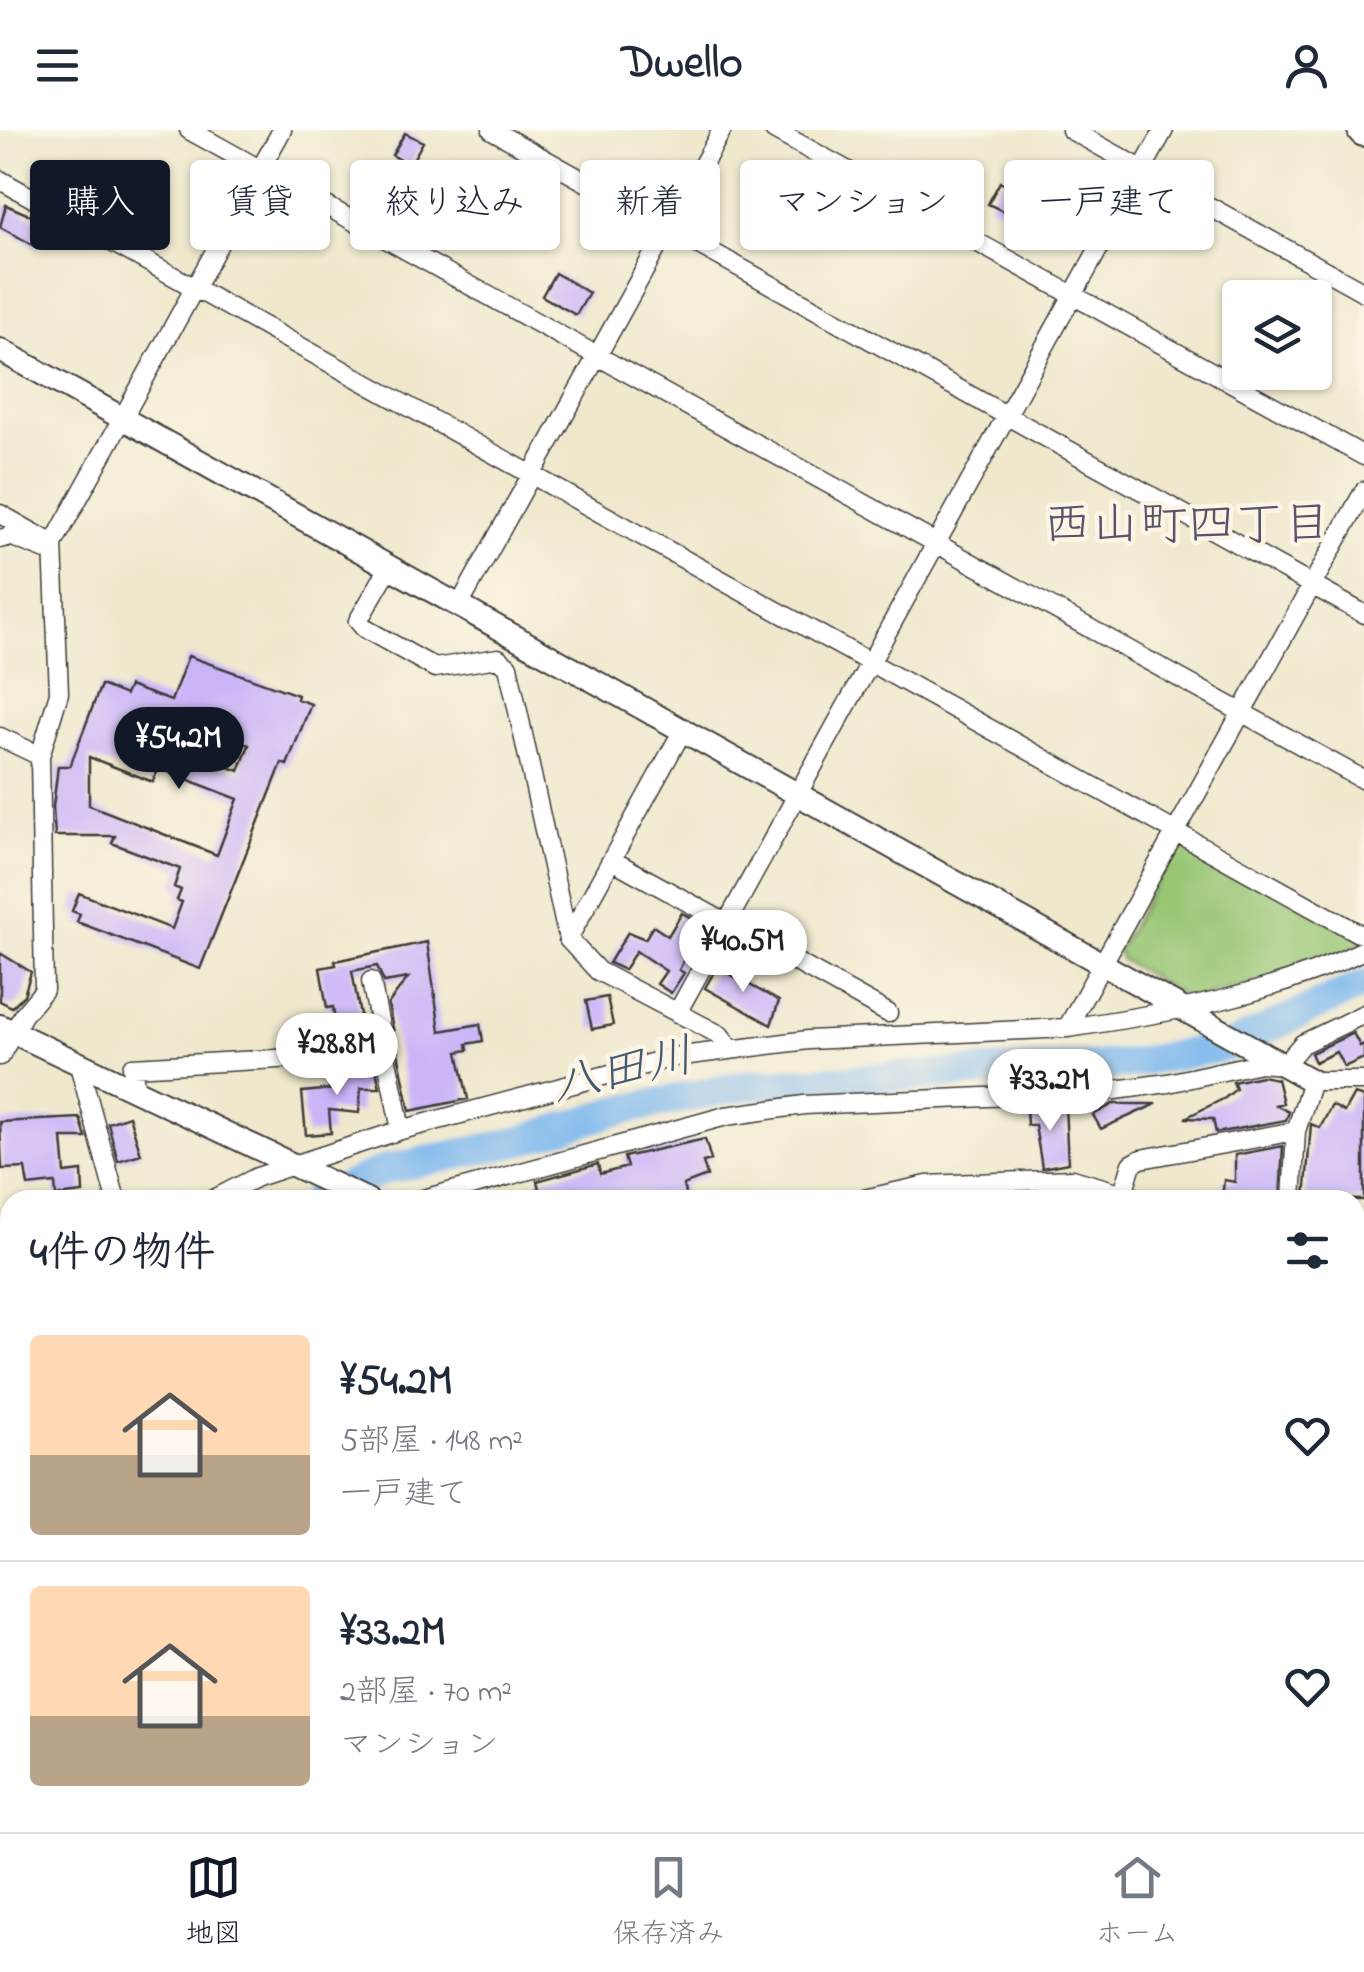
<!DOCTYPE html>
<html lang="ja">
<head>
<meta charset="utf-8">
<style>
	:root { --surface:#fff; --page:#f6f6f7; --text:#1f2937; --muted:#747a83; --line:#e0e1e3; --accent:#111827 }
	body { margin:0; font-family:"Indie Flower","Klee One",sans-serif; background:var(--page); color:var(--text); height:100vh; display:flex; flex-direction:column; font-size:38px; white-space:nowrap }
	* { box-sizing:border-box; margin:0 }
	p { font-size:32px; color:var(--muted) }
	.icon { flex:none; width:55px; height:55px; fill:none; stroke:currentColor; stroke-width:2; stroke-linecap:round; stroke-linejoin:round }
	.map { position:relative; flex:1; overflow:hidden }
	.sheet { position:absolute; left:0px; top:1060px; width:1365px; height:642px; display:flex; flex-direction:column; background:var(--surface); border-radius:30px 30px 0 0; box-shadow:0 2px 8px #0004 }
	.sheet>* { flex:none }
	.banner { position:absolute; left:30px; top:30px; width:1305px; height:90px; display:flex; gap:20px }
	.buttons { position:absolute; left:1222px; top:150px; display:grid; gap:20px }
	.buttons a { display:grid; place-items:center; width:110px; height:110px; border-radius:10px; background:var(--surface); box-shadow:0 2px 8px #0004; font-size:50px }
	.price { position:absolute; translate:-50% -85px; padding:0 22px; border-radius:35px; background:#fff; color:#222; font-size:32px; line-height:65px; filter:drop-shadow(0 2px 5px #0008) }
	.price::after { content:''; position:absolute; left:50%; top:60px; width:30px; height:22px; margin-left:-15px; background:inherit; clip-path:polygon(0 0,100% 0,50% 100%) }
	.price.active { background:var(--accent); color:#fff }
	ul { padding:0; list-style:none }
	li { display:flex; align-items:center; gap:30px; height:250px; padding:0 30px }
	li+li { border-top:2px solid var(--line) }
	li span { display:grid; place-items:center; flex:none; width:280px; height:200px; border-radius:10px; color:#555 }
	li>.icon { margin-inline-start:auto }
	span .icon { width:120px; height:120px; fill:#fffc; stroke-width:1 }
	li b { font-size:42px }
	h2 { display:flex; justify-content:space-between; align-items:center; height:120px; padding:0 30px; font-size:42px }
	.chip { padding:0 35px; border-radius:10px; background:var(--surface); box-shadow:0 2px 8px #0004; font-size:35px; line-height:90px }
	.chip.active { background:var(--accent); color:#fff }
	header { display:flex; justify-content:space-between; align-items:center; height:130px; padding:0 30px; background:var(--surface); font-size:45px; font-weight:800 }
	.dock { display:flex; justify-content:space-around; align-items:center; height:140px; border-top:2px solid var(--line); background:var(--surface); font-size:28px; color:var(--muted) }
	.dock a { display:grid; justify-items:center; gap:5px }
	.dock .active { color:var(--accent) }
	.map>svg:first-child { display:block }
	.green { fill:#98c675; stroke:#5a7148; stroke-width:2.5 }
	.lines { fill:none; stroke-linecap:round; stroke-linejoin:round }
	.river { stroke:#7db8ee; stroke-width:30 }
	.building { fill:#cab5f9; fill-rule:evenodd }
	.lane-casing { stroke:#3c3b37; stroke-width:12 }
	.street-casing { stroke:#3c3b37; stroke-width:21 }
	.secondary-casing { stroke:#3c3b37; stroke-width:26 }
	.highway-casing { stroke:#3c3b37; stroke-width:34 }
	.lane { stroke:#fff; stroke-width:9 }
	.street { stroke:#fff; stroke-width:18 }
	.secondary { stroke:#fff; stroke-width:22 }
	.highway { stroke:#fff; stroke-width:30 }
	.labels { text-anchor:middle; stroke-width:9; stroke-linejoin:round; paint-order:stroke }
	.neighbourhood-label { font-size:48px; fill:#595269; stroke:#fcf5e5 }
	.water-label { font-size:48px; font-style:italic; fill:#435a70; stroke:#fcf5e5 }
</style>
</head>
<body>
<header><svg class="icon" aria-label="menu" viewBox="0 0 24 24"><path d="M4 6h16M4 12h16M4 18h16"/></svg>Dwello<svg class="icon" aria-label="person" viewBox="0 0 24 24"><circle cx="12" cy="8" r="4"/><path d="M4 21q1-7 8-7t8 7"/></svg></header>
<div class="map">
<svg width="1364" height="1702" viewBox="0 0 1364 1702">
	<rect width="100%" height="100%" fill="#fcf5e5"/>
	<filter id="ink" filterUnits="userSpaceOnUse"><feTurbulence type="fractalNoise" baseFrequency=".01" numOctaves="2"/><feDisplacementMap in="SourceGraphic" scale="20" xChannelSelector="R" yChannelSelector="G"/><feConvolveMatrix kernelMatrix="1 2 1 2 8 2 1 2 1" color-interpolation-filters="sRGB"/></filter>
	<filter id="wash" filterUnits="userSpaceOnUse"><feTurbulence type="fractalNoise" baseFrequency=".0048" numOctaves="4" result="noise"/><feDisplacementMap in="SourceGraphic" scale="40" xChannelSelector="R" yChannelSelector="G"/><feGaussianBlur stdDeviation="2.25" result="paint"/><feColorMatrix in="noise" values="0 0 0 0 0 0 0 0 0 0 0 0 0 0 0 0 0 1.4 0 .05"/><feComposite in="paint" operator="in"/></filter>
	<g filter="url(#wash)">
		<rect width="100%" height="100%" fill="#efe8cd"/>
		<path class="green" d="M1180,708l184,102v4l-66,28 -108,28 -70,-41 -3,-8z
			M383,1693h124l20,9h-135z"/>
		<g class="lines">
			<path class="river" d="M316,1070l71,-31 130,-27 96,-30 134,-27 380,-21 103,-18 134,-62
				M0,1222l10,-6"/>
		</g>
		<g id="blocks">
			<path class="building" d="M405,3l18,9 -13,23 -18,-10z
				M1000,52l24,13 -13,20 -23,-11z
				M6,75l44,19 -13,23 -37,-20z
				M555,143l34,20 -13,22 -34,-19z
				M188,526l110,39 -1,4 14,5 -24,61 -5,-2 -82,206 -123,-47 3,-8 -8,-3 7,-18 93,36 10,-27 -5,-2 4,-10 -7,-3 6,-18 -68,-26 3,-7h-60l-2,-29 5,-41h12l31,-81 24,10 4,-9 42,15zM198,595l51,20 -10,26 -52,-20zM89,627l64,25 5,-14 80,31 -21,56 -128,-50z
				M682,783l27,15 -7,1 -13,20 -10,21 5,3 -13,20 -14,-9 9,-13 -30,-20 -12,19 -15,-7 19,-31 17,7 8,-13 15,10z
				M427,812l13,89 40,-7 3,17 -16,3 1,6 -10,2 10,47 -58,12 -22,-107 20,-26 -24,4 -7,-16 -25,5 12,66 4,-6 2,6 -32,6 -5,-36 -6,1 -7,-40 16,-3 -1,-4z
				M0,823l31,19 -7,23 -12,12 -12,-6z
				M717,837l62,34 -8,24 -66,-37z
				M607,867l6,28 -21,4 -6,-28z
				M1353,903l7,13 4,-2v14l-20,9 -8,-15 -21,10 -4,-9z
				M375,936l5,22h-19l-2,25 -30,-3 2,23 -25,2 -4,-43 32,-3 2,-21z
				M1261,946l16,3 6,24 -8,2 14,7 -3,8 -70,13 -3,-14 -28,-1 40,-20 11,-9 -3,-7z
				M1354,964l10,3v103l-59,-1 6,-75 9,4 12,-23 12,7z
				M1156,974l-55,25 -8,-14 20,-11z
				M1065,976l3,57 -26,5 -7,-43h-8l-1,-17z
				M129,986l12,38 -23,7 -10,-38z
				M80,988l6,20h-24l3,35 17,-2 1,22 -27,3 -1,-13 -27,3 -3,-18 -23,1 -2,-47z
				M705,1009l6,21 -8,2 4,14 -24,9 4,15h-145l-5,-19 61,-17 2,10 27,-7 -3,-10z
				M1283,1016l-3,54h-58l2,-20 11,2v-27z"/>
		</g>
	</g>
	<g filter="url(#ink)">
		<use href="#blocks" fill-opacity="0" stroke="#3c3b37" stroke-width="2.5"/>
		<g class="lines">
			<defs>
				<path id="lane" d="M660,1692l20,10"/>
				<path id="street" d="M189,0l1175,650
					M492,0l872,484
					M774,0l590,326
					M1071,0l293,162
					M0,50l1358,753
					M0,384l53,30
					M0,409l10,-3 36,14
					M390,436l-32,55 6,7 71,40 63,-10 10,8 60,273 30,32 122,64 10,13
					M460,474l262,-474
					M0,607l40,19
					M612,730l276,153
					M568,809l116,-211
					M371,851l30,149
					M677,883l487,-883
					M1067,898c103,-15 203,-32 297,-78
					M0,926l23,-41 21,-25 -4,-234 19,-63 -6,-149 229,-414
					M79,935l37,135
					M136,961l-4,-24 254,-14
					M1123,1063l9,-29 9,-5 155,-28
					M212,1070l45,-23 144,-47 273,-73 134,-17 259,-12 297,-537
					M420,1070l306,-84 78,-11 296,-13 68,-9 92,-20 24,2 18,-21 62,-30
					M859,1070l68,-15 145,-6 73,21
					M1292,1070l4,-69 16,-50h52
					M1355,1126l9,4
					M0,1154h10
					M1355,1230l9,4
					M0,1258l10,-5
					M1355,1331l9,4
					M0,1484l10,5
					M1355,1506l9,3
					M1355,1551l9,-11
					M64,1692l3,10
					M368,1692l8,10
					M524,1692l19,10
					M1014,1692l10,10
					M1178,1692l9,10
					M712,1702l6,-10
					M857,1702l5,-10
					M1123,1702l4,-10"/>
				<path id="secondary" d="M0,220l1312,731
					M0,896l367,174
					M0,1639l10,-2
					M1355,1677l9,12
					M205,1692l5,10"/>
				<path id="highway" d="M1363,0l1,1"/>
			</defs>
			<use href="#lane" class="lane-casing"/>
			<use href="#street" class="street-casing"/>
			<use href="#secondary" class="secondary-casing"/>
			<use href="#highway" class="highway-casing"/>
			<use href="#lane" class="lane"/>
			<use href="#street" class="street"/>
			<use href="#secondary" class="secondary"/>
			<use href="#highway" class="highway"/>
		</g>
	</g>
	<g class="labels">
		<g class="neighbourhood-label">
			<text x="1187" y="409">西山町四丁目</text>
		</g>
		<g class="water-label">
			<text transform="translate(622 938) rotate(-13)" y="17">八田川</text>
		</g>
	</g>
</svg>
<div class="buttons">
<a><svg class="icon" aria-label="layers" viewBox="0 0 24 24"><path d="M12 4l9 5-9 5-9-5zM3 14l9 5 9-5"/></svg></a>
</div>
<b class="price active" style="left:179px;top:662px">¥54.2M</b>
<b class="price" style="left:743px;top:865px">¥40.5M</b>
<b class="price" style="left:337px;top:968px">¥28.8M</b>
<b class="price" style="left:1050px;top:1004px">¥33.2M</b>
<div class="banner">
<a class="chip active">購入</a>
<a class="chip">賃貸</a>
<a class="chip">絞り込み</a>
<a class="chip">新着</a>
<a class="chip">マンション</a>
<a class="chip">一戸建て</a>
</div>
<section class="sheet">
<h2>4件の物件<svg class="icon" aria-label="filters" viewBox="0 0 24 24"><path d="M4 7h16M4 17h16"/><circle cx="9" cy="7" r="2"/><circle cx="15" cy="17" r="2"/></svg></h2>
<ul>
<li><span style="background:linear-gradient(#ffd9b3 60%,#b9a48a 0)"><svg class="icon" aria-label="home" viewBox="0 0 24 24"><path d="M3 11l9-7 9 7M6 9v11h12V9"/></svg></span><div><b>¥54.2M</b><p>5部屋 · 148 m²</p><p>一戸建て</p></div><svg class="icon" aria-label="heart" viewBox="0 0 24 24"><path d="M12 20l-8-8c-3-5 5-10 8-4 3-6 11-1 8 4z"/></svg></li>
<li><span style="background:linear-gradient(#ffd9b3 65%,#b9a48a 0)"><svg class="icon" aria-label="home" viewBox="0 0 24 24"><path d="M3 11l9-7 9 7M6 9v11h12V9"/></svg></span><div><b>¥33.2M</b><p>2部屋 · 70 m²</p><p>マンション</p></div><svg class="icon" aria-label="heart" viewBox="0 0 24 24"><path d="M12 20l-8-8c-3-5 5-10 8-4 3-6 11-1 8 4z"/></svg></li>
</ul>
</section>
</div>
<nav class="dock">
<a class="active"><svg class="icon" aria-label="map" viewBox="0 0 24 24"><path d="M3 6l6-2 6 2 6-2v14l-6 2-6-2-6 2zM9 4v14M15 6v14"/></svg>地図</a>
<a><svg class="icon" aria-label="saved" viewBox="0 0 24 24"><path d="M7 4h10v16l-5-4-5 4z"/></svg>保存済み</a>
<a><svg class="icon" aria-label="home" viewBox="0 0 24 24"><path d="M3 11l9-7 9 7M6 9v11h12V9"/></svg>ホーム</a>
</nav>
</body>
</html>
